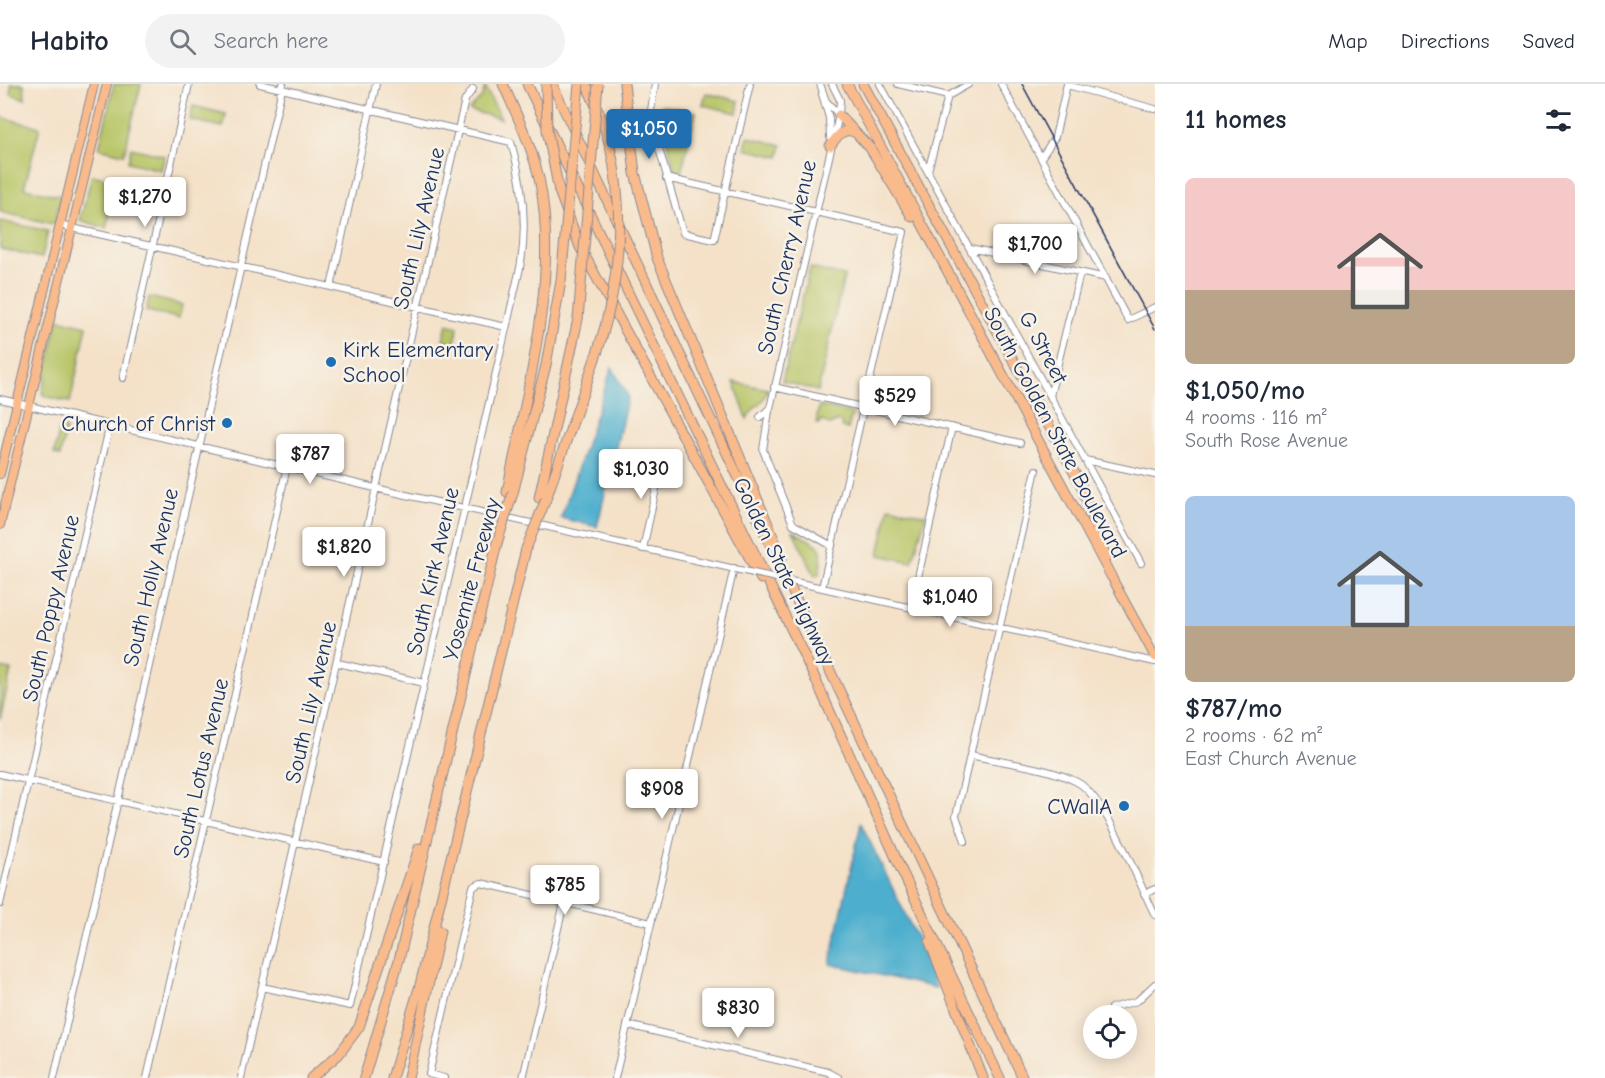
<!DOCTYPE html>
<html lang="en">
<head>
<meta charset="utf-8">
<style>
	:root { --surface:#fff; --page:#f2f2f3; --text:#1f2937; --muted:#747a83; --line:#e0e1e3; --accent:#1f6fb2 }
	body { margin:0; font-family:"Comic Neue",sans-serif; background:var(--page); color:var(--text); height:100vh; display:flex; flex-direction:column; font-size:22px; white-space:nowrap }
	* { box-sizing:border-box; margin:0 }
	p { font-size:20px; color:var(--muted) }
	.icon { flex:none; width:33px; height:33px; fill:none; stroke:currentColor; stroke-width:2; stroke-linecap:round; stroke-linejoin:round }
	.map { position:relative; flex:1; overflow:hidden }
	.panel { display:flex; flex-direction:column; background:var(--surface); width:450px }
	.panel>* { flex:none }
	.controls { position:absolute; left:1083px; top:921px; display:grid; gap:12px }
	.controls a { display:grid; place-items:center; width:54px; height:54px; border-radius:50%; background:var(--surface); box-shadow:0 3px 15px #0003; font-size:30px }
	.price { position:absolute; translate:-50% -51px; padding:0 14px; border-radius:6px; background:#fff; color:#222; font-size:20px; line-height:39px; filter:drop-shadow(0 2px 3px #0008) }
	.price::after { content:''; position:absolute; left:50%; top:36px; width:18px; height:14px; margin-left:-9px; background:inherit; clip-path:polygon(0 0,100% 0,50% 100%) }
	.price.selected { background:var(--accent); color:#fff }
	ul { padding:0; list-style:none }
	li { display:grid; align-content:center; gap:12px; height:318px; padding:0 30px }
	li span { display:grid; place-items:center; height:186px; border-radius:9px; color:#555 }
	li>.icon { margin-inline-start:auto }
	span .icon { width:108px; height:108px; fill:#fffc; stroke-width:1 }
	li b { font-size:26px }
	h2 { display:flex; justify-content:space-between; align-items:center; height:72px; padding:0 30px; font-size:26px }
	header { display:flex; align-items:center; gap:36px; box-sizing:border-box; height:84px; padding:0 30px; background:var(--surface); border-bottom:2px solid var(--line) }
	header strong { font-size:28px }
	nav { display:flex; gap:33px; margin-inline-start:auto; font-size:21px }
	.search { width:420px; height:54px; background:var(--page); display:flex; align-items:center; gap:15px; box-sizing:border-box; padding:0 21px; border-radius:33px; color:var(--muted); font-size:22px }
	main { display:flex; flex:1; min-height:0 }
	.map>svg:first-child { display:block }
	.green { fill:#b8c566; stroke:#6a7a62; stroke-width:1.5 }
	.water { fill:#4eafcd; stroke:#346f96; stroke-width:1.5 }
	.lines { fill:none; stroke-linecap:round; stroke-linejoin:round }
	.minor-casing { stroke:#888893; stroke-width:8 }
	.major-casing { stroke:#888893; stroke-width:10 }
	.highway-casing { stroke:#888893; stroke-width:11 }
	.minor { stroke:#fff; stroke-width:6 }
	.major { stroke:#fabb8c; stroke-width:8 }
	.highway { stroke:#fabb8c; stroke-width:9 }
	.rail { stroke:#1b2f5e; stroke-width:1.5 }
	.minor-bridge-casing { stroke:#888893; stroke-width:8; stroke-linecap:butt }
	.highway-bridge-casing { stroke:#888893; stroke-width:11; stroke-linecap:butt }
	.minor-bridge { stroke:#fff; stroke-width:6 }
	.highway-bridge { stroke:#fabb8c; stroke-width:9 }
	.poi-dot { fill:#1f6fb2; stroke:#f7f3e8; stroke-width:2 }
	.labels { text-anchor:middle; stroke-width:5; stroke-linejoin:round; paint-order:stroke }
	.street-label { font-size:22px; fill:#1b2f5e; stroke:#f7f3e8 }
	.poi-label { font-size:22px; fill:#1b2f5e; stroke:#f7f3e8; text-anchor:end }
</style>
</head>
<body>
<header>
<strong>Habito</strong>
<div class="search"><svg class="icon" aria-label="search" viewBox="0 0 24 24"><circle cx="10" cy="10" r="6"/><path d="M15 15l6 6"/></svg>Search here</div>
<nav><a>Map</a><a>Directions</a><a>Saved</a></nav>
</header>
<main>
<div class="map">
<svg width="1155" height="994" viewBox="0 0 1155 994">
	<rect width="100%" height="100%" fill="#f7f3e8"/>
	<filter id="ink" filterUnits="userSpaceOnUse"><feTurbulence type="fractalNoise" baseFrequency=".0167" numOctaves="2"/><feDisplacementMap in="SourceGraphic" scale="12" xChannelSelector="R" yChannelSelector="G"/><feConvolveMatrix kernelMatrix="1 2 1 2 8 2 1 2 1" color-interpolation-filters="sRGB"/></filter>
	<filter id="wash" filterUnits="userSpaceOnUse"><feTurbulence type="fractalNoise" baseFrequency=".008" numOctaves="4" result="noise"/><feDisplacementMap in="SourceGraphic" scale="24" xChannelSelector="R" yChannelSelector="G"/><feGaussianBlur stdDeviation="1.35" result="paint"/><feColorMatrix in="noise" values="0 0 0 0 0 0 0 0 0 0 0 0 0 0 0 0 0 1.4 0 .05"/><feComposite in="paint" operator="in"/></filter>
	<g filter="url(#wash)">
		<rect width="100%" height="100%" fill="#f4e1c8"/>
		<path class="green" d="M11,0h13l1,15 -14,-5z
			M114,0h27l-17,70 -25,-6z
			M485,3l16,32 -32,-9 13,-13z
			M706,9l33,8 -2,12 -34,-8z
			M662,21l34,7 -15,61 -6,-1 -15,-59z
			M193,22l33,8 -3,13 -33,-7z
			M0,33l40,10 -16,61 37,8 -7,28 -54,-12z
			M748,53l34,8 -3,12 -34,-8z
			M131,64l34,8 -4,14 -33,-8z
			M92,91l26,6 -12,47 -26,-8z
			M0,137l48,10 -6,27 -42,-9z
			M810,184l34,8 -26,115 -36,-10z
			M149,213l33,8 -3,13 -33,-7z
			M58,235l29,7 -17,76 -25,-6 -3,-3z
			M447,240l11,3 -3,16 -12,-3z
			M734,298l34,7c-4,15 -15,16 -21,30z
			M819,322l33,7 -4,16 -7,-2 1,-3 -4,-3 -8,4 -9,-5 -2,4 -3,-1z
			M60,343l6,2 -6,27 -6,-2z
			M889,423l37,8 -14,47 -33,-7z
			M793,447c27,16 33,11 26,43l-4,2z
			M0,584l11,2 -11,50z"/>
		<path class="water" d="M612,283l16,29 -31,131 -36,-9z
			M861,739l61,126 14,39 -106,-24z"/>
	</g>
	<g filter="url(#ink)">
		<g class="lines">
			<defs>
				<path id="minor" d="M260,0l251,58c12,41 17,83 9,126l-170,738 -88,-19
					M655,0l-5,33 33,116 31,7 36,-156
					M820,0l6,17 13,14
					M880,0l261,479
					M898,0l50,12 21,-12
					M1001,0l127,236 27,-13
					M1067,1l88,24
					M822,10l7,24 1,19
					M1041,74l14,-21 12,-53
					M928,87l20,-75
					M666,94l238,54 -82,356
					M59,141l447,102
					M970,164l136,30
					M331,203l45,-203
					M123,294l66,-294
					M774,303l246,56
					M1050,312l30,-123
					M0,315l375,89 360,81
					M769,327l-6,39 30,74 39,22
					M760,333l10,-9 69,-293 1,-15 -8,-16
					M1085,376l70,15
					M643,465l20,-93
					M809,501l346,77
					M911,524l41,-181
					M338,579l86,20
					M971,671c32,8 78,12 106,27 29,15 62,102 78,133
					M0,690l384,88
					M965,757l-9,-25 80,-346
					M1144,810l11,-5
					M0,820l110,-480
					M1111,924l26,-7 18,-17
					M627,941l201,47 11,6
					M54,994l229,-994
					M147,994l140,-611
					M241,994l217,-948 7,-30 8,-11
					M444,994l-15,-4 44,-187 8,-4 170,40
					M523,994l41,-175
					M615,994l119,-510"/>
				<path id="major" d="M0,390l94,-390
					M0,441l107,-441
					M1111,492l44,81"/>
				<path id="highway" d="M503,0c14,32 30,64 37,99 19,98 -14,211 -33,309
					M527,0l287,592 86,191 100,211
					M552,0l471,994
					M586,0l16,35 8,27
					M624,0l11,89 22,85 125,300
					M847,0l264,492
					M863,0l218,401 25,72
					M839,31l31,33 42,69
					M830,62c7,-9 13,-20 26,-13
					M559,107l21,56 181,332
					M513,409l33,-128 15,-84
					M539,414l39,-179
					M546,415l51,-146
					M930,858l53,136
					M311,994l28,-24 20,-27 60,-179
					M364,994l35,-118 98,-417
					M392,994l28,-93 106,-436
					M408,994l32,-147"/>
			</defs>
			<use href="#minor" class="minor-casing"/>
			<use href="#major" class="major-casing"/>
			<use href="#highway" class="highway-casing"/>
			<use href="#minor" class="minor"/>
			<use href="#major" class="major"/>
			<use href="#highway" class="highway"/>
			<path class="rail" d="M1022,0l133,245"/>
			<defs>
				<path id="minor-bridge" d="M735,485l74,16"/>
				<path id="highway-bridge" d="M546,0l1,46 12,61
					M561,197l18,-197
					M578,235l20,-235
					M597,269c23,-69 29,-136 13,-207
					M497,459l16,-50
					M526,465l20,-50"/>
			</defs>
			<use href="#minor-bridge" class="minor-bridge-casing"/>
			<use href="#highway-bridge" class="highway-bridge-casing"/>
			<use href="#minor-bridge" class="minor-bridge"/>
			<use href="#highway-bridge" class="highway-bridge"/>
		</g>
	</g>
	<g class="poi-dot">
		<circle cx="331" cy="278" r="6"/>
		<circle cx="227" cy="339" r="6"/>
		<circle cx="1124" cy="722" r="6"/>
	</g>
	<g class="labels">
		<g class="street-label">
			<text transform="translate(418 144) rotate(-77)" y="8">South Lily Avenue</text>
			<text transform="translate(786 173) rotate(-77)" y="8">South Cherry Avenue</text>
			<text transform="translate(1044 263) rotate(62)" y="8">G Street</text>
			<text transform="translate(1056 348) rotate(62)" y="8">South Golden State Boulevard</text>
			<text transform="translate(432 487) rotate(-77)" y="8">South Kirk Avenue</text>
			<text transform="translate(785 487) rotate(64)" y="8">Golden State Highway</text>
			<text transform="translate(150 493) rotate(-77)" y="8">South Holly Avenue</text>
			<text transform="translate(471 495) rotate(-75)" y="8">Yosemite Freeway</text>
			<text transform="translate(50 524) rotate(-77)" y="8">South Poppy Avenue</text>
			<text transform="translate(310 618) rotate(-77)" y="8">South Lily Avenue</text>
			<text transform="translate(200 684) rotate(-77)" y="8">South Lotus Avenue</text>
		</g>
		<g class="poi-label">
			<text x="343" y="273" text-anchor="start">Kirk Elementary<tspan x="343" dy="25">School</tspan></text>
			<text x="215" y="347">Church of Christ</text>
			<text x="1112" y="730">CWallA</text>
		</g>
	</g>
</svg>
<div class="controls">
<a><svg class="icon" aria-label="locate" viewBox="0 0 24 24"><circle cx="12" cy="12" r="6"/><path d="M12 2v4M12 18v4M2 12h4M18 12h4"/></svg></a>
</div>
<b class="price selected" style="left:649px;top:76px">$1,050</b>
<b class="price" style="left:145px;top:144px">$1,270</b>
<b class="price" style="left:1035px;top:191px">$1,700</b>
<b class="price" style="left:895px;top:343px">$529</b>
<b class="price" style="left:310px;top:401px">$787</b>
<b class="price" style="left:641px;top:416px">$1,030</b>
<b class="price" style="left:344px;top:494px">$1,820</b>
<b class="price" style="left:950px;top:544px">$1,040</b>
<b class="price" style="left:662px;top:736px">$908</b>
<b class="price" style="left:565px;top:832px">$785</b>
<b class="price" style="left:738px;top:955px">$830</b>
</div>
<section class="panel">
<h2>11 homes<svg class="icon" aria-label="filters" viewBox="0 0 24 24"><path d="M4 7h16M4 17h16"/><circle cx="9" cy="7" r="2"/><circle cx="15" cy="17" r="2"/></svg></h2>
<ul>
<li><span style="background:linear-gradient(#f6c9c9 60%,#b9a48a 0)"><svg class="icon" aria-label="home" viewBox="0 0 24 24"><path d="M3 11l9-7 9 7M6 9v11h12V9"/></svg></span><div><b>$1,050/mo</b><p>4 rooms · 116 m²</p><p>South Rose Avenue</p></div></li>
<li><span style="background:linear-gradient(#a9c7e8 70%,#b9a48a 0)"><svg class="icon" aria-label="home" viewBox="0 0 24 24"><path d="M3 11l9-7 9 7M6 9v11h12V9"/></svg></span><div><b>$787/mo</b><p>2 rooms · 62 m²</p><p>East Church Avenue</p></div></li>
</ul>
</section>
</main>
</body>
</html>
